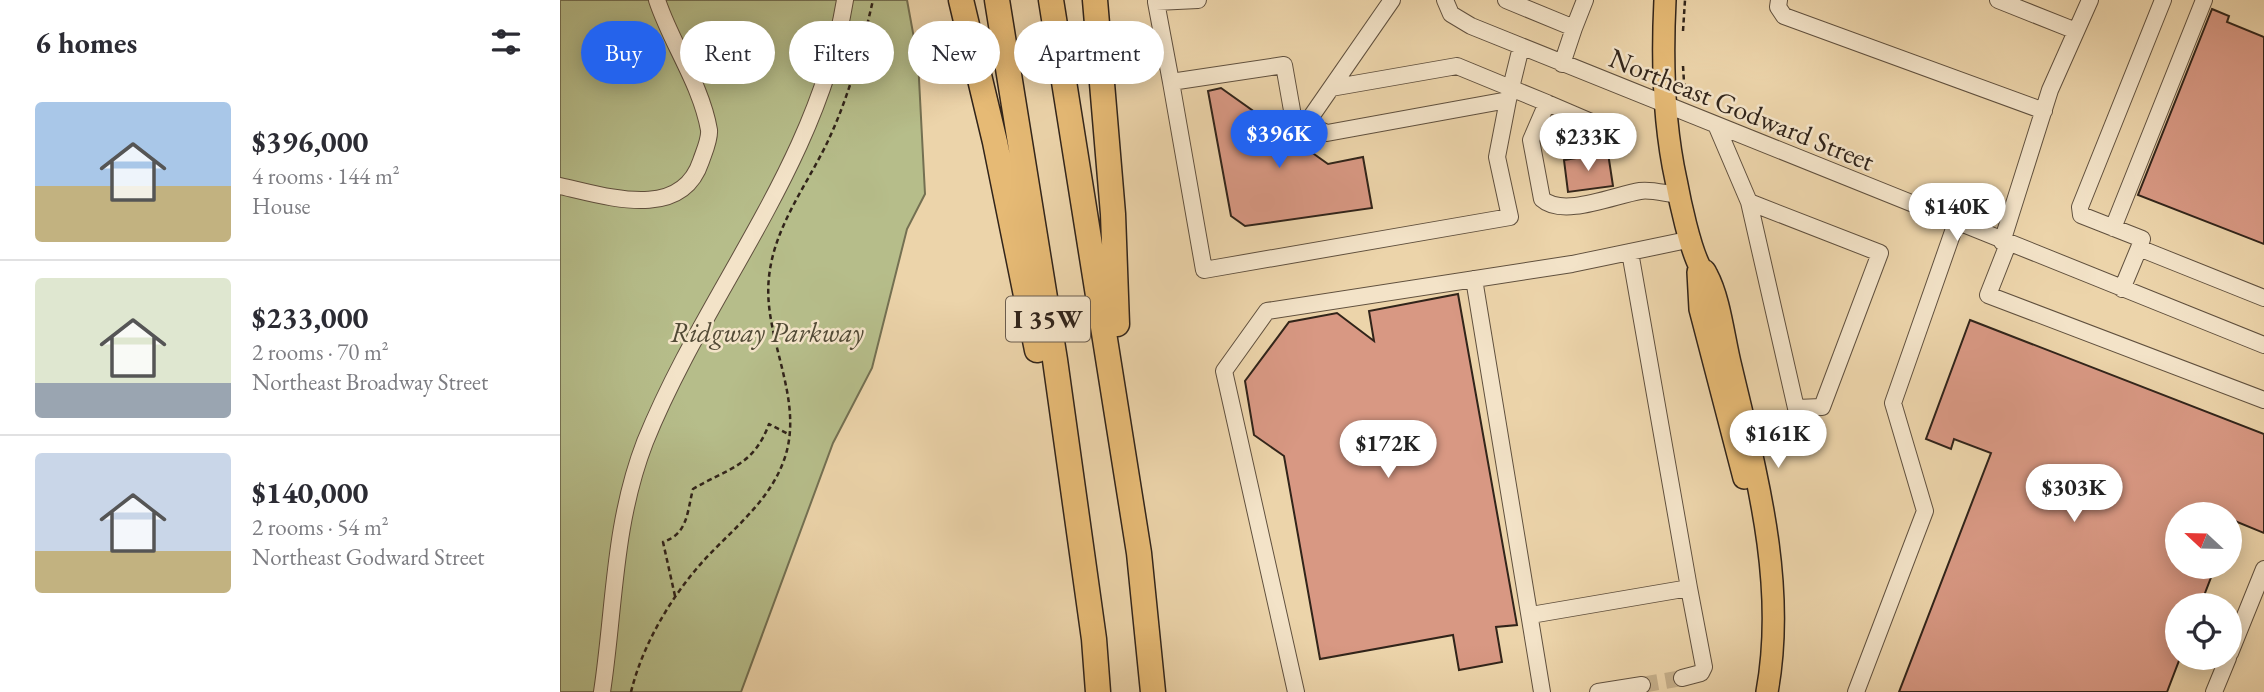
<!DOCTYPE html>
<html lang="en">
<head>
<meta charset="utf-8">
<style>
	:root { --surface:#fff; --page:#f2f2f3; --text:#2b2b33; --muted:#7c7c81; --line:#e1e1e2; --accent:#2563eb }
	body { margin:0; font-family:"EB Garamond",serif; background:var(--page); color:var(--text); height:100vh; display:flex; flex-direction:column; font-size:26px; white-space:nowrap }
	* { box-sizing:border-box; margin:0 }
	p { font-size:23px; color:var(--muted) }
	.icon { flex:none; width:38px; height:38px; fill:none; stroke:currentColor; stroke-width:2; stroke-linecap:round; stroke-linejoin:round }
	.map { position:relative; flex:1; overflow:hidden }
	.details { display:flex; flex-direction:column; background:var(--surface); width:560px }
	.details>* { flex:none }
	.banner { position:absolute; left:21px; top:21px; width:665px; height:63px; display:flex; gap:14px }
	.needle { width:46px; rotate:292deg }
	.fabs { position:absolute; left:1605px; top:502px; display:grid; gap:14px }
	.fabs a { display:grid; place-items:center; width:77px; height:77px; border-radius:50%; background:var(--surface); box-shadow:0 4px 18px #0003; font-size:35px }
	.price { position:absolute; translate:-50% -60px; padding:0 16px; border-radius:24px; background:#fff; color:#222; font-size:23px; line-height:46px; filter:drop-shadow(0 2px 4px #0008) }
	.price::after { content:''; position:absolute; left:50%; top:42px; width:21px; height:16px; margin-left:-10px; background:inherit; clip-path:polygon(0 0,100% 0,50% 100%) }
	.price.current { background:var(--accent); color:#fff }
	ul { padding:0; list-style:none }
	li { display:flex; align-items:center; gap:21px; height:175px; padding:0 35px }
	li+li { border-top:2px solid var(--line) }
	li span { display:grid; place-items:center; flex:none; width:196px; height:140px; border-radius:7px; color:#555 }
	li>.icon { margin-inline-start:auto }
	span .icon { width:84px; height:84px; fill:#fffc; stroke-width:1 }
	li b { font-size:30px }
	h2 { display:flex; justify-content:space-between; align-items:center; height:84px; padding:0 35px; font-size:30px }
	.chip { padding:0 24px; border-radius:32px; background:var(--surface); box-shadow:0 4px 18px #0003; font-size:24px; line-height:63px }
	.chip.current { background:var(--accent); color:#fff }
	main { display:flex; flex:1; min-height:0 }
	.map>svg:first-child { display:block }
	.green { fill:#b6bd8a; stroke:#747052; stroke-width:2 }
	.building { fill:#d89883; stroke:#31241a; stroke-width:2 }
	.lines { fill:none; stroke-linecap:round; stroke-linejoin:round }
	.minor-tunnel { stroke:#c7b18d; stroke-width:16; stroke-dasharray:16 8; stroke-linecap:butt }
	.minor-casing { stroke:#60503e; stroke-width:18 }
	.major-casing { stroke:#31241a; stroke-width:24 }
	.highway-casing { stroke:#31241a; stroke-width:27 }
	.path { stroke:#31241a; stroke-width:2.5; stroke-dasharray:5 3.5; stroke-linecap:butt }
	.minor { stroke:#f3e3c8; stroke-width:16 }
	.major { stroke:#e6ba75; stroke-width:21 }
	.highway { stroke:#e6ba75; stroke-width:24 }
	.labels { text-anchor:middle; stroke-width:5; stroke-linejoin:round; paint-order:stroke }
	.shield { fill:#f3e3c8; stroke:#6b5d4e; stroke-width:2 }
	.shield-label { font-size:26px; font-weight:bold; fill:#31241a }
	.street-label { font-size:28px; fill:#31241a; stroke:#f3e3c8 }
	.park-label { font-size:28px; font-style:italic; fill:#524a36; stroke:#f3e3c8 }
</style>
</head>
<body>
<main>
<section class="details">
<h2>6 homes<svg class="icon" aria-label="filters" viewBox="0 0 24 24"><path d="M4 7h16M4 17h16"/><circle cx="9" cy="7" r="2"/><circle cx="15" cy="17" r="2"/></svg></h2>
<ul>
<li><span style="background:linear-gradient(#a9c7e8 60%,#c2b280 0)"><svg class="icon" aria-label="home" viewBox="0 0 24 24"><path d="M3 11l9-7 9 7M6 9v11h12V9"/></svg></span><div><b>$396,000</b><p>4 rooms · 144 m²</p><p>House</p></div></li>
<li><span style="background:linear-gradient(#dfe7d0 75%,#9aa5b1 0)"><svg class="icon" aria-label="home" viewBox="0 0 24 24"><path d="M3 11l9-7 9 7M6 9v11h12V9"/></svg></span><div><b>$233,000</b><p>2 rooms · 70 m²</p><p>Northeast Broadway Street</p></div></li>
<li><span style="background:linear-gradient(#c9d6e8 70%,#c2b280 0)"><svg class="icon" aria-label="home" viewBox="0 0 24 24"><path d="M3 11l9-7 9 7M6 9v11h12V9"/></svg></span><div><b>$140,000</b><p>2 rooms · 54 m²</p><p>Northeast Godward Street</p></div></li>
</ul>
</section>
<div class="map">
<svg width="1704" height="692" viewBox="0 0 1704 692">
	<rect width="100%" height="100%" fill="#ecd4aa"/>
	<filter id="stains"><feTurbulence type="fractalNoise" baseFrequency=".00286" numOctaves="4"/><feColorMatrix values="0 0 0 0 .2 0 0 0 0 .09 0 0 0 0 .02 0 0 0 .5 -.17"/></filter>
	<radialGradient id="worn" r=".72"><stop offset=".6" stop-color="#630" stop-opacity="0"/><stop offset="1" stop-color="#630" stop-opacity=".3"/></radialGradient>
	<path class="green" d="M0,0h347l11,60 7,134 -18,35 -35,139 -39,75 -92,249h-181z"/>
	<path class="building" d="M1652,9l17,7 -2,6 37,15v207l-126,-49z
		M661,88l107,76 35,-7 9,51 -127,18 -14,-10 -23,-125z
		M1048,153l5,33 -45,6 -4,-32z
		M898,294l59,331 -21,2 6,35 -43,8 -6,-35 -133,24 -36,-203 -30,-21 -9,-54 44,-59 48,-9 37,28 -5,-30z
		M1410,320l294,114v99l-34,-14v-5h-53v53h38l-15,39h-23v52h3l-13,34h-268l92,-239 -37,-14 -3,10 -25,-10z"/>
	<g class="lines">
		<path class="minor-tunnel" d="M1082,685l40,-7"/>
		<defs>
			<path id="minor" d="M596,0v2l42,-2
				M885,0l6,14 20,12 793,319
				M946,0l68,28 11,-28
				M1219,0l-1,7 6,9 260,95
				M1438,0l78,31
				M1603,0l-83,207 1,8 61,24 -3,9 125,50
				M596,2l15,80 113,-17 9,51 13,8 86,-124
				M1002,64l12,-36
				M611,82l33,188 306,-53 -13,-60 11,-57
				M771,88l126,-22 90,37
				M746,124l21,9 181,-33 13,-53
				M1157,127l32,75 47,206 26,-1 58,-154 -131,-51
				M1050,130l-63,-27 -16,37 11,59c21,19 73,-4 98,-8 11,-2 27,3 39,4
				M0,186c46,10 121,36 141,-25 3,-9 9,-22 8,-31 -8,-46 -38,-87 -52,-130
				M1553,228l91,-228
				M1442,242l48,-152 40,-90
				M1448,244l-20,51 276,105
				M914,279l68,413
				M1562,289l17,-41
				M971,615l158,-27 -59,-336
				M1670,653l34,-84
				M1122,678l19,-5 3,-6 -15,-79
				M42,692c13,-86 11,-167 43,-250 61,-151 173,-277 200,-442
				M736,692l-72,-321 43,-60 305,-47 120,-25
				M1038,692l44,-7
				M1296,692l69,-181 -32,-108 63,-180
				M1654,692l14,-34"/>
			<path id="major" d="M1105,0c-3,60 -2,121 11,180 4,22 14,68 24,87 5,8 3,-1 7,8 13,24 17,65 24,92 25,106 56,216 36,325
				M1138,272l2,37 44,169"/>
			<path id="highway" d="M401,0l34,142 42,208
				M437,0l58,360 39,279 4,53
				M491,0l88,553 14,139
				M535,0l18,214 4,110"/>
		</defs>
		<use href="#minor" class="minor-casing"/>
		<use href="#major" class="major-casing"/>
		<use href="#highway" class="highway-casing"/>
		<path class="path" d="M1123,31l2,-31
			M1123,66l2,32
			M115,596l-12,-54c25,-8 24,-30 30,-53 35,-21 60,-22 76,-65l21,11
			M71,692c11,-45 37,-90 67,-125 30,-35 70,-62 86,-107 22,-61 -22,-122 -15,-183 5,-50 38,-92 59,-136 21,-45 34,-93 45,-141"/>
		<use href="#minor" class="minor"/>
		<use href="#major" class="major"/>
		<use href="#highway" class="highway"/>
	</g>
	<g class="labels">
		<rect class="shield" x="446" y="296.5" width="84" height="45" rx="5"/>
		<g class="shield-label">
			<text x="488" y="328">I 35W</text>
		</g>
		<g class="street-label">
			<text transform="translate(1182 109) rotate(22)" y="10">Northeast Godward Street</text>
		</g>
		<g class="park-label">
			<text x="207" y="342">Ridgway Parkway</text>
		</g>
	</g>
	<rect width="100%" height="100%" filter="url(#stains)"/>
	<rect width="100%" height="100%" fill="url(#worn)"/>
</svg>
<div class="fabs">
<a><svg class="needle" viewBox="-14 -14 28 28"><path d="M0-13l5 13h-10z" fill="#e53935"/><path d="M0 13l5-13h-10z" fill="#7c7c81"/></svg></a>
<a><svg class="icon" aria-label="locate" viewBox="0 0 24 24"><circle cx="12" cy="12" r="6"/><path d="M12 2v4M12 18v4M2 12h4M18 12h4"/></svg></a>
</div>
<b class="price current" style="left:719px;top:170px">$396K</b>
<b class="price" style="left:1028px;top:173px">$233K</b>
<b class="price" style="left:1397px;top:243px">$140K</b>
<b class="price" style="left:1218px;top:470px">$161K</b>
<b class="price" style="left:828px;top:480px">$172K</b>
<b class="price" style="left:1514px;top:524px">$303K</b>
<div class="banner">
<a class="chip current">Buy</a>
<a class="chip">Rent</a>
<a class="chip">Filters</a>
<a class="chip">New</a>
<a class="chip">Apartment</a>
</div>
</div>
</main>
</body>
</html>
